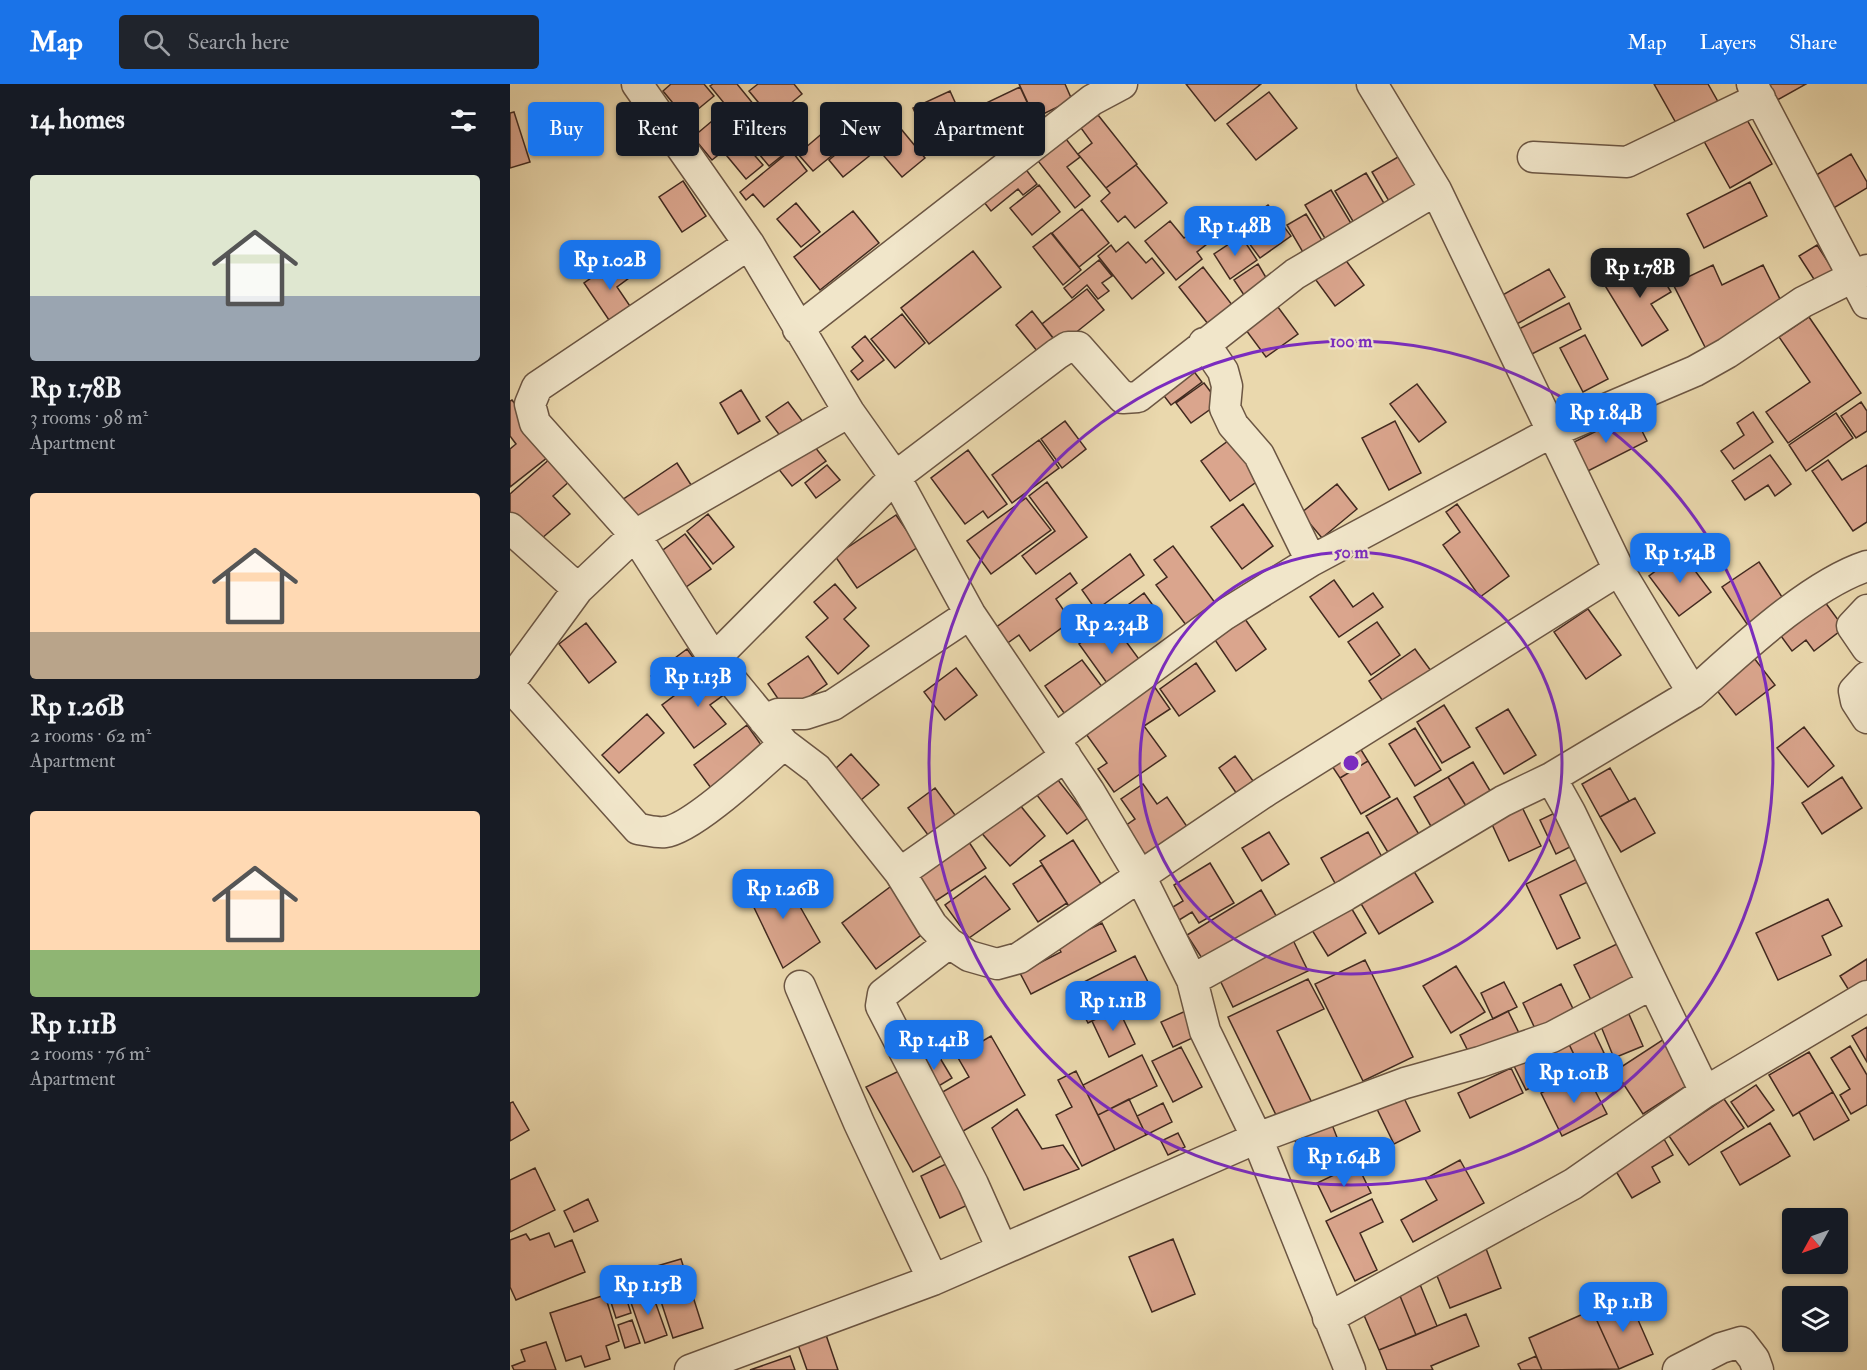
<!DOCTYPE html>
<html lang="en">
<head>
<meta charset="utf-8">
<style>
	:root { --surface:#171b24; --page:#20242c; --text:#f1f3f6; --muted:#9ea1a6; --accent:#1a73e8 }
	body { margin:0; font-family:"IM FELL Double Pica",serif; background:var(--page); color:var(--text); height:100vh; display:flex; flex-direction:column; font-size:22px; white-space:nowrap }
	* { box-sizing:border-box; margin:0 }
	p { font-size:20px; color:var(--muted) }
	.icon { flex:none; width:33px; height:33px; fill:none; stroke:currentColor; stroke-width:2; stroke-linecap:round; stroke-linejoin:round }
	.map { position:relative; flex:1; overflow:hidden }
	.panel { display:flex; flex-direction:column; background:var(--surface); width:510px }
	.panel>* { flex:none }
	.hud { position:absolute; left:18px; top:18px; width:570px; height:54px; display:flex; gap:12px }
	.needle { width:39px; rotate:230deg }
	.fabs { position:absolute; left:1272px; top:1124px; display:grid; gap:12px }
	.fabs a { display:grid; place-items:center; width:66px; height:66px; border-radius:6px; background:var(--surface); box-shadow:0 2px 4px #0004; font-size:30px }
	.price { position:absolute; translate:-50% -51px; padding:0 14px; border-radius:12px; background:var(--accent); color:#fff; font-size:20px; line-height:39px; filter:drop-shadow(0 2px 3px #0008) }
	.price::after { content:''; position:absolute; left:50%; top:36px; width:18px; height:14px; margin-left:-9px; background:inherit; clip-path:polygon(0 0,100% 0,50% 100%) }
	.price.active { background:#222; color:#fff }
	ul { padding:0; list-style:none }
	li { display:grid; align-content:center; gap:12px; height:318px; padding:0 30px }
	li span { display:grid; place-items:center; height:186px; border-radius:6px; color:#555 }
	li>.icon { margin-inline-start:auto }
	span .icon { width:108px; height:108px; fill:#fffc; stroke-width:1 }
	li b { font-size:26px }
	h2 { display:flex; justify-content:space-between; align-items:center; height:72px; padding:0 30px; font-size:26px }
	.tag { padding:0 21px; border-radius:6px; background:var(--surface); box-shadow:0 2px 4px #0004; font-size:21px; line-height:54px }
	.tag.active { background:var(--accent); color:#fff }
	header { display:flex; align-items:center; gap:36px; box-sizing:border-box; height:84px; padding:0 30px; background:var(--accent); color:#fff }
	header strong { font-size:28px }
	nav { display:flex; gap:33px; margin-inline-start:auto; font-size:21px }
	.search { width:420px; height:54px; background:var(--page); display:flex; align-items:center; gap:15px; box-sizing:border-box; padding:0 21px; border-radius:6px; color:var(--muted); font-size:22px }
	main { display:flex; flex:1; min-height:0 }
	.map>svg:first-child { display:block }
	.building { fill:#daa58d; stroke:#422a20; stroke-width:1.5 }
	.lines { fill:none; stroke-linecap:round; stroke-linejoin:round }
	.minor-casing { stroke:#6c5643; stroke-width:33 }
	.minor { stroke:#f1e6ca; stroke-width:30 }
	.ring { fill:none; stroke:#7b2cbf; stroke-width:3 }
	.centre { fill:#7b2cbf; stroke:#f1e6ca; stroke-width:3 }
	.ring-label { font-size:18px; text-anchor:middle; font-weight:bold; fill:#7b2cbf; stroke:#f1e6ca; stroke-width:4.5; stroke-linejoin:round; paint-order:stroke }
</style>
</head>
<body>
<header>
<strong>Map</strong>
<div class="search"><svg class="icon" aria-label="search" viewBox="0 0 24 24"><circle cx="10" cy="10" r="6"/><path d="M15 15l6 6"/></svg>Search here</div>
<nav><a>Map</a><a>Layers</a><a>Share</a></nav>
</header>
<main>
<section class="panel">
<h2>14 homes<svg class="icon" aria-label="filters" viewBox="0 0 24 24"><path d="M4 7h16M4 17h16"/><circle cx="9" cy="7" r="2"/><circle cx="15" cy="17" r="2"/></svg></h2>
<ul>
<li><span style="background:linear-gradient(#dfe7d0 65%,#9aa5b1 0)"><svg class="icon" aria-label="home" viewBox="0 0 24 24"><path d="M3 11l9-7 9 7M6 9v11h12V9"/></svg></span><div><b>Rp 1.78B</b><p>3 rooms · 98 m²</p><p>Apartment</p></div></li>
<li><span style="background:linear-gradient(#ffd9b3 75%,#b9a48a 0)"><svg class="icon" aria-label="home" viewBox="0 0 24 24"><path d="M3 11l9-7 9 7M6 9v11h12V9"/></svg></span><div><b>Rp 1.26B</b><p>2 rooms · 62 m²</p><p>Apartment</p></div></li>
<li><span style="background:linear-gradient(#ffd9b3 75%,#8fb573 0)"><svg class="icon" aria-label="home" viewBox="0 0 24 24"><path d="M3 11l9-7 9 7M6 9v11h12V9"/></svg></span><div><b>Rp 1.11B</b><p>2 rooms · 76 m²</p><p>Apartment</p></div></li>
</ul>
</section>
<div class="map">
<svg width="1357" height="1286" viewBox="0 0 1357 1286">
	<rect width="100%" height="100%" fill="#ead8ad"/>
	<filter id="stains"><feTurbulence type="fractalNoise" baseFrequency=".00333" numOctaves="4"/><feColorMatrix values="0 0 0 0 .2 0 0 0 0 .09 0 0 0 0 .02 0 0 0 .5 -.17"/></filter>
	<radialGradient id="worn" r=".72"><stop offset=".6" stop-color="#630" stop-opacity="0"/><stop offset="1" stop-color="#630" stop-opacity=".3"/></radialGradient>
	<path class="building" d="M161,0h33l10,12 -28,23 -23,-28z
		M203,0h24l31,38 -17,14 -41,-50z
		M248,0h36l8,10 -30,25 -23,-28z
		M509,0h46l7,16 -37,18z
		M676,0h75l-46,37z
		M1144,0h54l13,23 -41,23z
		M1249,0h47l-36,20z
		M510,3l18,39 -36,17 -18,-39z
		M440,7l9,20 -37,17 -9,-20z
		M759,8l28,36 -41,32 -29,-36z
		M286,19l11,14 -12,10 9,11 -35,28 -20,-24z
		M1232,27l30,53 -42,24 -30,-54z
		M4,28l16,50 -20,6v-55z
		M377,28l38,46 -23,19 -24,-28 -35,28 -14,-17z
		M588,31l39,49 -31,24 -28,-34 14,-11 -11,-15z
		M208,32l19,24 -25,20 -19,-23z
		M549,46l21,27 -13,10 23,29 -15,12 -44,-56z
		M315,47l15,18 -27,22 -15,-17z
		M233,58l20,23 -17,14 -19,-23z
		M281,66l16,21 -43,36 -11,-13 -7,6 -6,-8z
		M900,66l21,35 -38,23 -21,-36z
		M1341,70l16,28v6l-35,21 -19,-32z
		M508,75l19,25 -14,11 -5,-6 -27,22 -15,-19z
		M626,81l31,38 -32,25 -10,-12 -7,6 -17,-21 9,-8 -4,-5z
		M856,89l22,37 -31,18 -22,-37z
		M173,97l23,35 -24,16 -23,-35z
		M1240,98l17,34 -63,32 -17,-34z
		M529,101l21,27 -28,23 -22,-27z
		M821,106l24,40 -26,15 -24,-40z
		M286,119l24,29 -19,15 -24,-28z
		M758,121l23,31 -31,22 -23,-31z
		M572,125l27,34 -30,24 -27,-34z
		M343,127l26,32 -59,47 -26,-33z
		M796,130l20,33 -19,12 -20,-34z
		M660,137l14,17 17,-13 11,15 -15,12 5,7 -26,21 -31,-39z
		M541,149l30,37 -18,15 -30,-38z
		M731,152l16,24 -27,19 -16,-25z
		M618,158l18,21 6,-5 12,15 -32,26 -34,-43 13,-11 5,7z
		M1307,161l20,31 -18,11 -20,-31z
		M463,167l28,36 -72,57 -28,-36z
		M829,167l25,34 -29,21 -25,-34z
		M1140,172l21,36 -20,12 17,26 -26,16 -38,-62z
		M107,176l12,18 -12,9 15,22 -21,14 -27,-40z
		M589,176l13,16 -10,7 7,8 -11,8 -11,-14 -15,13 -8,-10z
		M748,180l13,22 -23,15 -14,-21z
		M1203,181l9,20 41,-20 22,44 -79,40 -33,-65z
		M693,183l33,43 -24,19 -33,-42z
		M1039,185l16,28 -50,28 -16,-28z
		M577,205l17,21 -45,36 -17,-22z
		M762,215l26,35 -32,23 -26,-35z
		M1059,219l12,26 -53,27 -13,-25z
		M522,227l22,28 -12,18 -26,-32z
		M392,230l23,29 -30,25 -24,-29z
		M1299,233l52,76 -73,50 -22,-31 44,-30 -31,-45z
		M1075,251l23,44 -25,13 -23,-44z
		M355,252l19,24 -26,20 -7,-9 12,-10 -11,-14z
		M679,281l13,17 -31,23 -13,-17z
		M694,299l15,20 -28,20 -15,-20z
		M907,300l29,38 -27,20 -29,-38z
		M231,306l19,31 -22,13 -18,-31z
		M2,316l41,53 -43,34v-38l6,-5 -6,-8v-35z
		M278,318l18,24 -22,15 -18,-24z
		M1351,318l6,9v20l-11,7 -15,-22z
		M1243,328l20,30 -39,27 -13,-18 23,-16 -7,-12z
		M1123,329l14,28 -67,34 -14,-29z
		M1326,329l17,25 -47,33 -17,-26z
		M555,337l21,28 -24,19 -21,-29z
		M885,337l26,52 -32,17 -27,-52z
		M726,351l30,40 -36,26 -29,-40z
		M529,356l20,28 -47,35 -20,-28z
		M301,358l15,19 -34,25 -15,-19z
		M458,366l39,54 -19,14 -5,-7 -18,13 -34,-46z
		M1260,371l21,29 -16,12 -7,-11 -23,15 -13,-19z
		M42,373l19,23 -18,16 17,18 -36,31 -24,-28v-23z
		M1318,376l14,20 25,-15v57l-14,9 -41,-60z
		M167,379l18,28 -54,36 -19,-27z
		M317,381l13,15 -24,18 -11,-15z
		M537,398l40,55 -51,37 -14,-18 33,-25 -26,-35z
		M827,400l20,25 -35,29 -21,-25z
		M516,414l25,32 -60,44 -24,-33z
		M733,420l30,42 -31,23 -31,-42z
		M947,420l52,72 -29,21 -37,-52 17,-13 -14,-20z
		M198,430l26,33 -21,17 -26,-33z
		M386,431l22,32 -61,41 -22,-32z
		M175,450l26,35 -29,21 -26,-35z
		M663,462l43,58 -30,21 -30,-40 11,-8 -13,-17z
		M1171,468l30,40 -32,24 -30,-40z
		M620,470l14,21 -48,35 -14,-20z
		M1249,478l27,41 -37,24 -27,-40z
		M560,489l7,10 -21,16 15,22 -41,30 -11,-16 -17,12 -11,-16z
		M824,496l19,27 20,-14 10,14 -44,30 -29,-40z
		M325,500l21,24 -12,11 25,27 -31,28 -32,-37 22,-19 -14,-16z
		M634,509l13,18 -31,22 -13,-17z
		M1312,514l22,30 -30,23 -8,-11 -14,11 -14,-19z
		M1078,525l33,46 -35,24 -32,-47z
		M735,535l21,30 -30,22 -21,-31z
		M601,537l33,45 -32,24 -33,-46z
		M867,538l23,33 -29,20 -23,-33z
		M76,539l30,39 -27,21 -30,-39z
		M177,565l13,18 -36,27 -13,-18z
		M905,565l19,26 -47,32 -18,-26z
		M298,572l19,28 -40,28 -19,-28z
		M1244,574l21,27 -39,30 -21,-27z
		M572,576l24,32 -37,28 -24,-34z
		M686,579l19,28 -36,25 -19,-27z
		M201,584l18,23 -19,14 16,19 -32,24 -32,-43z
		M446,584l21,27 -32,25 -21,-28z
		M639,595l21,30 -26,17 22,30 -52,36 -16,-23 9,-6 -26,-36z
		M934,621l26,42 -28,16 -25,-41z
		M998,625l28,46 -32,19 -28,-46z
		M137,630l17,19 -45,40 -17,-18z
		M237,641l17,24 -53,39 -17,-23z
		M1294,643l30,39 -26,21 -31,-39z
		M905,644l26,42 -26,16 -26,-42z
		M845,656l13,21 -28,17 -14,-21z
		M341,670l28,31 -18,15 -27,-30z
		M725,672l21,29 -17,12 -20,-29z
		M858,677l22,36 -29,17 -21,-36z
		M963,678l22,37 -24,15 -23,-37z
		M1100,684l19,33 -29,16 -18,-33z
		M544,691l34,43 -21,16 -34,-44z
		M938,693l23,37 -35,21 -22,-38z
		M1332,693l20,31 -40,26 -20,-31z
		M633,700l14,20 10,-7 25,37 -47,33 -26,-37 16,-11 -14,-20z
		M425,704l26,35 -27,20 -26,-35z
		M887,714l26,43 -31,18 -26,-43z
		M1125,714l20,35 -34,19 -21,-35z
		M505,715l30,37 -35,30 -31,-36z
		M1011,721l20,41 -32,15 -19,-41z
		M1053,725l17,33 -24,12 -16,-34z
		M759,748l20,32 -27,17 -20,-33z
		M858,748l19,34 -47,26 -19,-34z
		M455,752l21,32 -58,38 -21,-32z
		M563,756l30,47 -33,21 -30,-47z
		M1075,771l11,23 -36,17 20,43 -23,11 -31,-65z
		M700,779l24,40 -35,20 -7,-11 -16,10 -8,-12 15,-9 -9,-16z
		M532,781l25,38 -29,19 -25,-38z
		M900,781l23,37 -54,32 -22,-37z
		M271,789l39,69 -37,26 -35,-73z
		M475,792l25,33 -41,29 -24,-33z
		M388,797l34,46 -56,42 -34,-46z
		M751,806l17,29 -73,44 -18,-28z
		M836,815l20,34 -38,23 -21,-34z
		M1318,815l14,27 -20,10 9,19 -53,25 -22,-47z
		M592,839l14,28 -85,43 -11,-21 41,-21 -4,-7z
		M781,852l17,35 -75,36 -17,-35z
		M1113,857l19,40 -49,23 -19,-39z
		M625,872l17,34 -64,33 -18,-34z
		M1357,875v22l-17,11 -10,-16z
		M855,876l48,97 -50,24 -48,-97z
		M946,882l29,46 -34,21 -28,-47z
		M798,895l16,30 -47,22 35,72 -34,16 -50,-102z
		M994,898l13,25 -24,12 -12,-26z
		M1051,900l16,33 -39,18 -15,-32z
		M608,924l17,36 -26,13 -17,-36z
		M678,926l11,25 -26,12 -12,-25z
		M998,927l13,26 -48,24 -13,-26z
		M1118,928l15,34 -29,12 -14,-34z
		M1357,943v35l-15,-26z
		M1082,944l12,25 -25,12 -12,-25z
		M481,952l34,59 -72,42 -21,-39 37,-21 -12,-21z
		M1157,953l24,46 -48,31 -28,-43z
		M1057,956l12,25 -53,25 -12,-24z
		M1340,962l17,29v30l-16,9 -11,-19 10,-6 -19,-31z
		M671,963l21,40 -29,15 -21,-41z
		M1299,968l24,40 -40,24 -24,-41z
		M427,969l15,25 -20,12 -15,-25z
		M632,971l15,31 -59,29 -15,-30z
		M1001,984l12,25 -53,25 -12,-25z
		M393,985l40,86 -30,17 -47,-85z
		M566,987l39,79 -33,16 -26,-51 16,-8 -14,-27z
		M1075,987l22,43 -45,22 -21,-43z
		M1246,1001l18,25 -26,17 -17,-25z
		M891,1008l19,39 -26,13 -19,-39z
		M1323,1008l16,28 -35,20 -15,-28z
		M619,1015l17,36 -31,15 -17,-35z
		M1214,1015l20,29 -55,37 -20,-29z
		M3,1018l16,28 -19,11v-38z
		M653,1019l9,19 -26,13 -9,-19z
		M507,1025l25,40 21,-4 16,24 -55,21 -32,-62z
		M821,1038l14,36 -38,14 -14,-37z
		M1260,1039l20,33 -50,29 -19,-33z
		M668,1049l7,14 -17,8 -7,-14z
		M1154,1055l9,16 -21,12 8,15 -28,16 -18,-30z
		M950,1076l24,43 -71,39 -12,-22 36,-20 -12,-21z
		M442,1077l20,42 -32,15 -19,-42z
		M847,1080l14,29 -40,19 -14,-29z
		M25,1084l20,42 -45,22v-52z
		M78,1115l10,22 -24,11 -10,-21z
		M862,1115l11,23 -23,11 17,37 -22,11 -29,-60z
		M39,1149l6,14 17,-7 13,32 -69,28 -6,-13v-47l16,-6 4,6z
		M663,1155l22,55 -43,18 -23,-55z
		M975,1162l16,42 -51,20 -17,-42z
		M171,1175l22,69 -30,10 -23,-70z
		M909,1198l18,44 -21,9 -18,-44z
		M113,1204l8,25 -15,5 -8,-25z
		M141,1206l16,45 -22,8 -16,-46z
		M888,1207l18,44 -37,15 -19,-44z
		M95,1211l14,46 -13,5 4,13 -25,8 -4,-11 -15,5 -16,-48z
		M1118,1213l25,57 -34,15 -26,-57z
		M1082,1226l27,59 -77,1 -13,-32z
		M956,1230l13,32 -48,20 2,4h-46l-8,-20z
		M122,1236l8,23 -15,5 -7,-23z
		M314,1245l14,41h-31l-11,-31z
		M36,1258l10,28h-42l-2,-4 13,-5 -4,-11z
		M280,1272l5,14h-45z
		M1026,1272l6,14h-21l-3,-6z"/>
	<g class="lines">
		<defs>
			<path id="minor" d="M127,0l112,160 100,168 46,65 75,137 119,177 52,87 51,102 13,51 52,107 93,232
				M862,0l64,106 183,380 74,123 -142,85 19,34 135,280
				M1242,0l115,219
				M1023,73l94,5 133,-64
				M239,160l-212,143 -7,17 5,19 100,112 79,124 70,85 33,25 83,104 32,52 17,18 20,13 28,8 22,-6 247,-167 353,-221
				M288,245l294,-229 30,-16
				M694,259l19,28 4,15 -2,22 8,17 26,30 52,106
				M0,444l68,61
				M1357,526l-15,16 15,22
				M204,575l181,-182 162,-123 11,-7h10l45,51 15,-1 157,-123 141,-84
				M1357,593l-13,14 2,10 11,17
				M0,598l68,-93 57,-54 214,-123
				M0,602l128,143c9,1 18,4 27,3 28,-3 96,-68 119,-88
				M1183,609c46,-41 116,-108 174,-127
				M254,636l14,-6h27l28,-9 137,-91
				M545,655l169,-124 87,-54 241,-129 143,-61 32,-18 76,-51 64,-32
				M390,789l166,-117
				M439,859l-66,51 -2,12 92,178 29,65
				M682,896l154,-85 157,-94 48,-23
				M290,902l59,137 74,157
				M818,1234l245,-134 132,-92 162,-96
				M180,1286l243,-90 324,-142 148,-55 75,-21 72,-25 100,-53
				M1168,1286l43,-22 20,-6 13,17 4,11"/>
		</defs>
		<use href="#minor" class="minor-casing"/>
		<use href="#minor" class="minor"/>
	</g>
	<g class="ring">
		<circle cx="841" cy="679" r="211"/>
		<circle cx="841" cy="679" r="422"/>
	</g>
	<circle cx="841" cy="679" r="9" class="centre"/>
	<g class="ring-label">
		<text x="841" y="263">100 m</text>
		<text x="841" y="474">50 m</text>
	</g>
	<rect width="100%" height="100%" filter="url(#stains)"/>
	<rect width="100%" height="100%" fill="url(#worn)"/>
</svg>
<div class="fabs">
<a><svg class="needle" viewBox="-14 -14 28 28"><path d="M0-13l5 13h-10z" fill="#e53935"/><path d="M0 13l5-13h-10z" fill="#9ea1a6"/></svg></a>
<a><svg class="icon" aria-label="layers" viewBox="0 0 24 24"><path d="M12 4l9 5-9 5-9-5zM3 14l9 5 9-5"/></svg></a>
</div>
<b class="price" style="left:725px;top:173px">Rp 1.48B</b>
<b class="price" style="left:100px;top:207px">Rp 1.02B</b>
<b class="price active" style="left:1130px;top:215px">Rp 1.78B</b>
<b class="price" style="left:1096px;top:360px">Rp 1.84B</b>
<b class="price" style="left:1170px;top:500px">Rp 1.54B</b>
<b class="price" style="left:602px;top:571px">Rp 2.34B</b>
<b class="price" style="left:188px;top:624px">Rp 1.13B</b>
<b class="price" style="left:273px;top:836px">Rp 1.26B</b>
<b class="price" style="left:603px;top:948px">Rp 1.11B</b>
<b class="price" style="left:424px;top:987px">Rp 1.41B</b>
<b class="price" style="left:1064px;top:1020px">Rp 1.01B</b>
<b class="price" style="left:834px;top:1104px">Rp 1.64B</b>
<b class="price" style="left:138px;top:1232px">Rp 1.15B</b>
<b class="price" style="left:1113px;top:1249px">Rp 1.1B</b>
<div class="hud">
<a class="tag active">Buy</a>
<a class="tag">Rent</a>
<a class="tag">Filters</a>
<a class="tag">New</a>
<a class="tag">Apartment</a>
</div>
</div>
</main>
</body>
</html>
